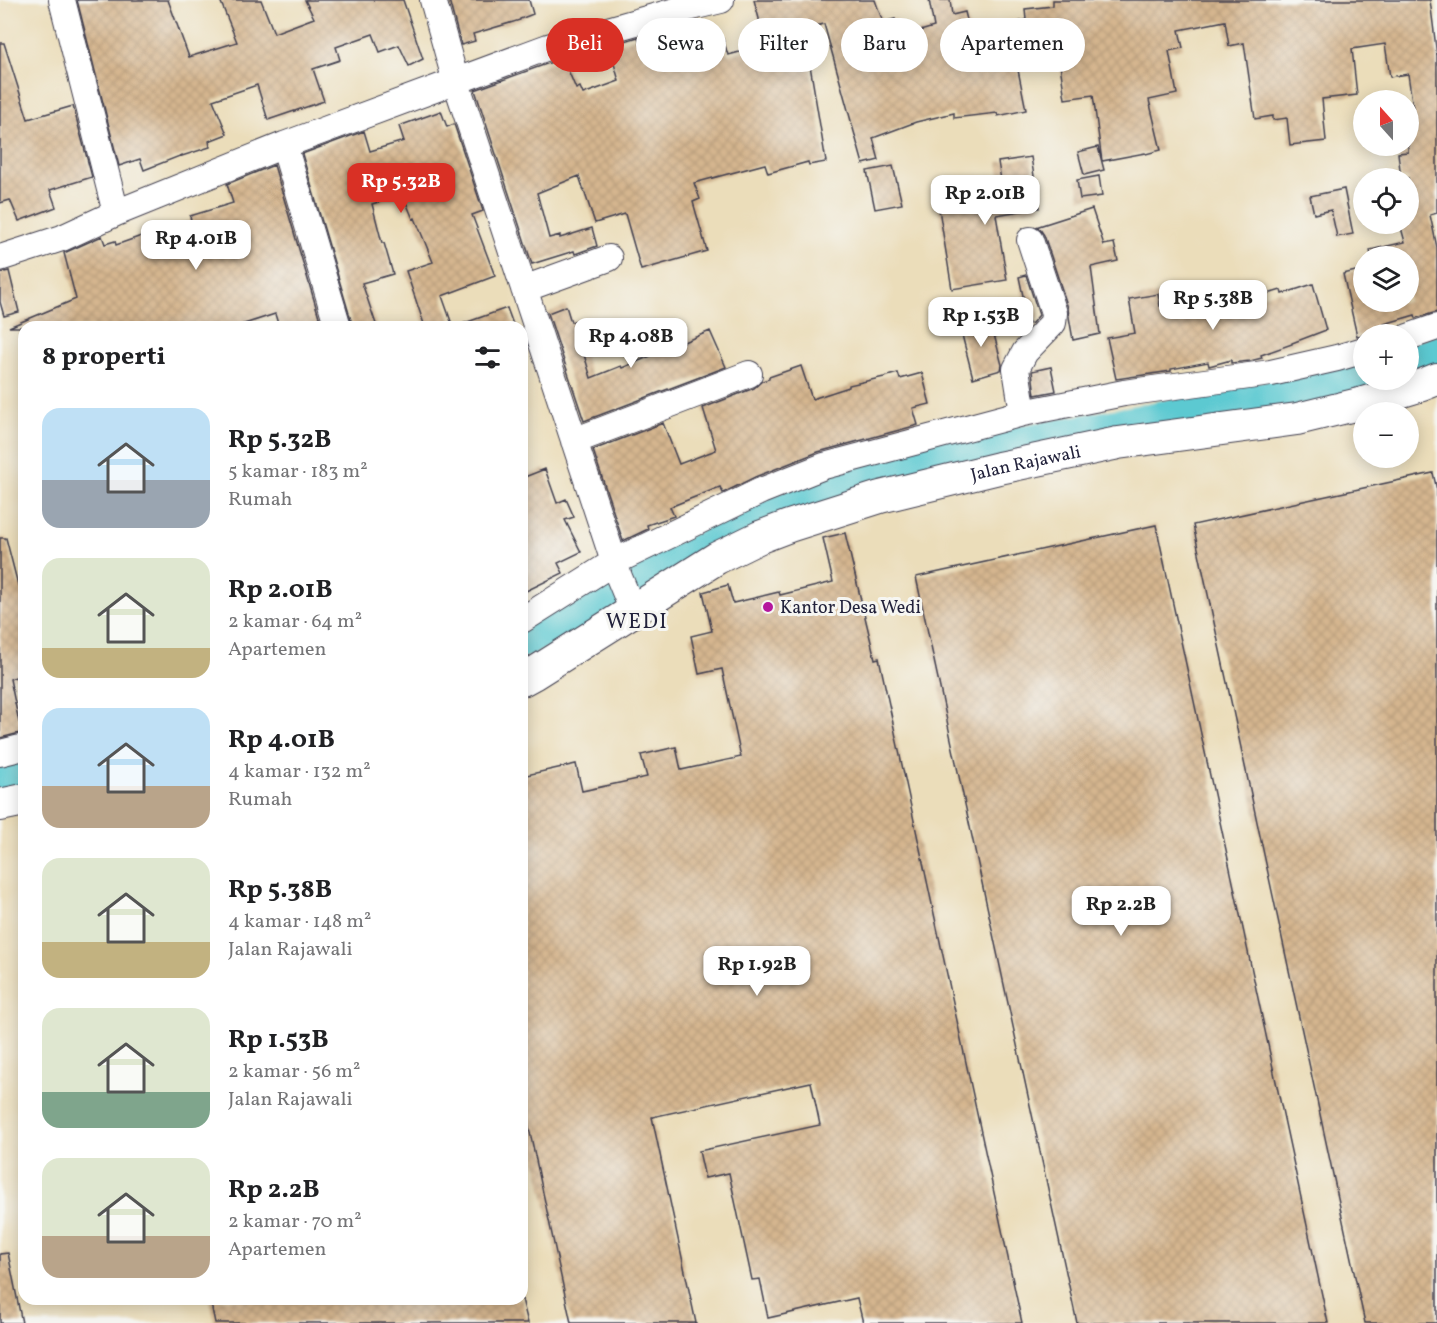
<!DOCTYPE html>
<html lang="id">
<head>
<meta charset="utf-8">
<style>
	:root { --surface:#fff; --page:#f2f2f2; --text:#202124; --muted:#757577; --accent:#d93025 }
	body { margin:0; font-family:Vollkorn,serif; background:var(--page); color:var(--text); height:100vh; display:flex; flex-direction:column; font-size:22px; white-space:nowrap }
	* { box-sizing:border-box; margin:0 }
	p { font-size:20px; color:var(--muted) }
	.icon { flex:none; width:33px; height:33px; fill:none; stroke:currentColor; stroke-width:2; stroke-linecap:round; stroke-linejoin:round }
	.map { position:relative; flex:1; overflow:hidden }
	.side { position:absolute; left:18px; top:321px; width:510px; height:984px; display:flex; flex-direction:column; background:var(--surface); border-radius:18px; box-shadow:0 3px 15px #0003 }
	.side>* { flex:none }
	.hud { position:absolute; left:546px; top:18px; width:570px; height:54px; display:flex; gap:12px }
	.needle { width:39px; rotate:339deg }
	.controls { position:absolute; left:1353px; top:90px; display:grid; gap:12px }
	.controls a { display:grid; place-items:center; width:66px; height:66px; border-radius:50%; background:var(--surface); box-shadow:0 3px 15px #0003; font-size:30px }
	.price { position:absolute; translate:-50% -51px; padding:0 14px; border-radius:12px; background:#fff; color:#222; font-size:20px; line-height:39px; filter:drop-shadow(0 2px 3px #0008) }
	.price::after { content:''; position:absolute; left:50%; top:36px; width:18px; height:14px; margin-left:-9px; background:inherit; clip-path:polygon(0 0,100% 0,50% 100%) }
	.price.active { background:var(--accent); color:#fff }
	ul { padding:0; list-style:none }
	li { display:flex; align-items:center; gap:18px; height:150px; padding:0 24px }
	li span { display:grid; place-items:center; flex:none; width:168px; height:120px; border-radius:18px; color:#555 }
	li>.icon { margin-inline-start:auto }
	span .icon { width:72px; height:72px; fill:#fffc; stroke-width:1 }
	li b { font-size:26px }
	h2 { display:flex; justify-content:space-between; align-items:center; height:72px; padding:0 24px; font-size:26px }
	.tag { padding:0 21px; border-radius:27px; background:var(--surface); box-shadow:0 3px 15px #0003; font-size:21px; line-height:54px }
	.tag.active { background:var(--accent); color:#fff }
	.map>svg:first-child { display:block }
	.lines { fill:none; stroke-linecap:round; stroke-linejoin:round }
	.river { stroke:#5cc9d1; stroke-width:39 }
	.building { fill:url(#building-cross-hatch) }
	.minor-casing { stroke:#403e4e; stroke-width:28 }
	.tertiary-casing { stroke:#403e4e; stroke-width:34 }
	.minor { stroke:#fff; stroke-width:26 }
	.tertiary { stroke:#fff; stroke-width:32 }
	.poi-dot { fill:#b5179e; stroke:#f6f6f2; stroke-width:2 }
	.labels { text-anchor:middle; stroke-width:6; stroke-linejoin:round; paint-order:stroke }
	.street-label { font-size:18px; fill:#22223b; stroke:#f6f6f2 }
	.poi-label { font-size:18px; fill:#22223b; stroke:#f6f6f2; text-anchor:start }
	.quarter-label { font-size:21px; letter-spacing:1.5px; fill:#22223b; stroke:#f6f6f2 }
</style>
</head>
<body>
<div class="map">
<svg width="1437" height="1323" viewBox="0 0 1437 1323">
	<defs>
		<pattern id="building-cross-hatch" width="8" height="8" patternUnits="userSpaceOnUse" patternTransform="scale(1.5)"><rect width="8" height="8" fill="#d5b68f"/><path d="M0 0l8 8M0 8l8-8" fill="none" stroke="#b79c7c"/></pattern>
	</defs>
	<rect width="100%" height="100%" fill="#f6f6f2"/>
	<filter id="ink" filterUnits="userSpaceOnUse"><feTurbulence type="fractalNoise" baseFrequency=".0167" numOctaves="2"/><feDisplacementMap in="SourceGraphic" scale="12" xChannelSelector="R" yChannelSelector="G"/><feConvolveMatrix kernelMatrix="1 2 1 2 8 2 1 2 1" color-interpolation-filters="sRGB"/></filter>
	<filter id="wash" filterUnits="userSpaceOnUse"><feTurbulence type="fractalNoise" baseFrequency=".008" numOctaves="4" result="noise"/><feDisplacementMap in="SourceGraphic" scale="24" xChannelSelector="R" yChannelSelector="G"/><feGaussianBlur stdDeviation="1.35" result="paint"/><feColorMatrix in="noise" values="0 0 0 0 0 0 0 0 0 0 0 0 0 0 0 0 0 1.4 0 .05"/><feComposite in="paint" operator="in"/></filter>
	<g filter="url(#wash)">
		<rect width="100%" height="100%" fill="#ebddba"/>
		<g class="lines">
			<path class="river" d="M1408,365l29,-11
				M522,639l257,-125 124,-49 227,-39 239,-46
				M0,771l24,-6"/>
		</g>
		<g id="blocks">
			<path class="building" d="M77,0h91l21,57 48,-15 -17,-42h41l13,33 40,-15 -9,-18h98l20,59 -14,7 -10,-21 -19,7 -7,-18 -37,13 4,13 -27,9 11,32 -56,19 -11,-35 -44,15 14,34 -18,7 1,6 -28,9v-1l-38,15 -4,-11 -21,7z
				M449,0h80l4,14 -13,5v1l-47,14 2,7 -14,4z
				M754,0h121l8,22 12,-3 4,18 35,-10 -5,-27h21l2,15 13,-3 5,20 56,-12 -1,-11 28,-3v-6h377l7,56v157l-7,2 7,32v65l-21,6 -1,-3 -31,9 1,8 -28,4 -14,-62 21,-5v33h44v-46h-37l-1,-6 35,-8 -5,-18h8v-46h-7l-3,-25 10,-1v-29l7,-1 -7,-48 -18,3 -5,-33 -33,5 5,46 -35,4 4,42 -36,4 -3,-27 -14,2v-4l-18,3 -11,-76 -15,3 -4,-25 -46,9 4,18 -14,3 8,43 -28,6 12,50 -15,4 -1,-1 -43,8 -9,-66 -28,4 -5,-34 -42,5 8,40 -28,6 -1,-3 -43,5v-5l-38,9 -43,16 6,22 -16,4 -39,-140 -20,5 22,133 -17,3 -1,-3 -40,11 -3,-9 -71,19 6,16 -7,3 14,49 -66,19 -16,-56 -30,9 -16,-47 -42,17 12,45 11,-3v3l32,-10 5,18 -22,8 -1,-3 -42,13 -57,-174 88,-32 13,31 4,-2 3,7 36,-13 -10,-35 29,-9 7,22 37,-12 -7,-20 17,-5 8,24 23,-7 5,16 38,-10z
				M0,43h4l24,76 45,-13 19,71 -42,13 6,17 -37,14 -9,-21 -10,3z
				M441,111l6,16 7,-3 29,87 -11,4 23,61 -53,20 11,31h-28l-19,-56 27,-9 -18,-44 -2,1 -10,-24 -31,9 10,39h2l9,31 -31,9 15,44h-24l-51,-173 62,-23 6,20 34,-10 -5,-15z
				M1098,147l6,23 -20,5 -6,-23z
				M1031,157l8,51 -43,7 11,65 -55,9 -14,-86 65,-11 -5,-30z
				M274,165l48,162h-43l-4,-13 -40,13h-226l67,-28 -12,-46 38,-17 3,8 10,-3 1,4 31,-11 44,-13 -1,-5 43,-13 -6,-19z
				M893,166l9,38 -27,5 -8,-38z
				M1099,176l3,20 -22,3 -3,-19z
				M1344,189l9,45 -16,3 -6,-27 -17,4 -4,-18z
				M1092,209l12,36 10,-2 4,18 -27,6 9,67 -27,6 -4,-23 -1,-9 -24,-73 -4,-6 -4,-2z
				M9,271l10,41 -15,4 -4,-14v-29z
				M1026,275l13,40 -7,8 -3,1 -10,-47z
				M1313,284l13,46 -34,13v1l-31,11 1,3 -12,3 -19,2v-3l-22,6 -1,-4 -37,7v2l-55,8 -9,-41 28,-5 -6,-34 29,-5 2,12 25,-6 2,8 37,-7 1,3 15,-4v1l14,-4 1,1 26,-8 1,4z
				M566,306l5,16 8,-2 6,19 -5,2 11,37 30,-12 1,2 88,-37 16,36 -142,54 -36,-108z
				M507,308l7,19h-55v-2z
				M990,319l12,46 -1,5 -28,8 -13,-51z
				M801,366l11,33 37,-12v-2l35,-8 14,-4 2,6 22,-6 8,31 -17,4 5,17 -100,27 -63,25 -32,16 -3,-6 -50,20 4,9 -27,9 1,4 -25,12 -30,-91 70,-27 16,41 37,-14 -13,-42 51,-20 8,-7 7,-2v-2z
				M1051,367l5,24 -21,4 -3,-24z
				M545,469l12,34 9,-4 8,18 -9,3 16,32 -23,11 5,10 -41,20v-115z
				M1433,473l4,17v833h-72l-172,-798z
				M1156,525l172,798h-251l-161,-746z
				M845,533l30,126 4,-1 143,665h-159l-6,-25 -89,20 -8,-39 -8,1 -23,-107 -24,5 -6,-27 121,-26 -9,-43 -159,35 44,206h-125l-49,-228v-319l54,-12 6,27 65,-14 -6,-22 35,-8 5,23 60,-13 -19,-88 -23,5 -8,-38 21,-5 -9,-39 25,-7 5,18 46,-11 1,3 53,-13 -10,-44z
				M0,538h6l12,47 6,-1v90l-14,5 9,43 5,-1v11l-24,6z
				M8,1253l14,70h-22v-69z
				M210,1299h312l6,24h-313z"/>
		</g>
	</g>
	<g filter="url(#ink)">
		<use href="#blocks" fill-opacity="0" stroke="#403e4e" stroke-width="1.5"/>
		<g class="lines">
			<defs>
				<path id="minor" d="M62,0l54,213
					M433,0l23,82 163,495 14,34
					M284,145l54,182
					M0,258l62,-20 54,-25 168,-68 264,-98 127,-36 46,-11
					M524,289l85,-31
					M1408,337l29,-10
					M1023,413l-7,-44 9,-17 28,-29 1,-10 -24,-73
					M574,441l175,-67
					M522,620l92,-58 147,-71 63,-25 199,-53 101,-20 147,-20 66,-15 27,-8
					M0,753l24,-6"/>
				<g id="tertiary">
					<path id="s1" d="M522,680l11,-6 184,-116 43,-21 29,-11 91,-29 119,-29 119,-25 179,-24 66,-16 59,-18 15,-6"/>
					<path d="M0,805l24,-5"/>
				</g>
			</defs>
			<use href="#minor" class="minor-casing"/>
			<use href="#tertiary" class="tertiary-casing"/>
			<use href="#minor" class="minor"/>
			<use href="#tertiary" class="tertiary"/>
		</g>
	</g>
	<circle class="poi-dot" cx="768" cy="607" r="6"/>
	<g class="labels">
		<g class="street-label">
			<text dy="6" stroke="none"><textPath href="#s1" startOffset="554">Jalan Rajawali</textPath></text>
		</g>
		<g class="poi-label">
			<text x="780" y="613">Kantor Desa Wedi</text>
		</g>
		<g class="quarter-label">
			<text x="637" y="628">WEDI</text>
		</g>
	</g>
</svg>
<div class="controls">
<a><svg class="needle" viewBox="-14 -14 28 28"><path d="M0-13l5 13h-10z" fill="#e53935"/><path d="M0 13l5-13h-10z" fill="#757577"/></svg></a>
<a><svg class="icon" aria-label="locate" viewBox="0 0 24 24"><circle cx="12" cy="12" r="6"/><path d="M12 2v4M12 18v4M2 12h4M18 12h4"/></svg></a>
<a><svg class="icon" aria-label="layers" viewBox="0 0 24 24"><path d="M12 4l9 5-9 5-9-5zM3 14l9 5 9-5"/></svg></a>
<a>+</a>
<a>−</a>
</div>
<b class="price active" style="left:401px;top:214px">Rp 5.32B</b>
<b class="price" style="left:985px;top:226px">Rp 2.01B</b>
<b class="price" style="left:196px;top:271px">Rp 4.01B</b>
<b class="price" style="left:1213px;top:331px">Rp 5.38B</b>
<b class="price" style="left:981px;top:348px">Rp 1.53B</b>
<b class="price" style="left:631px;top:369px">Rp 4.08B</b>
<b class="price" style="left:1121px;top:937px">Rp 2.2B</b>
<b class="price" style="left:757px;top:997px">Rp 1.92B</b>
<div class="hud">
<a class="tag active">Beli</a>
<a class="tag">Sewa</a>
<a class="tag">Filter</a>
<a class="tag">Baru</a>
<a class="tag">Apartemen</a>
</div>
<section class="side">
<h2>8 properti<svg class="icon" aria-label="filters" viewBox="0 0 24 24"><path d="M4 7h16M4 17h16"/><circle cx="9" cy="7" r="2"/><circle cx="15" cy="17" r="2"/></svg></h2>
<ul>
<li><span style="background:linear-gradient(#bfe0f5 60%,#9aa5b1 0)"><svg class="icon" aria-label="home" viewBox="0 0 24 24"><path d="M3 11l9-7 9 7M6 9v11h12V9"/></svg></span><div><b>Rp 5.32B</b><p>5 kamar · 183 m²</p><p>Rumah</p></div></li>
<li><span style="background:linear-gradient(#dfe7d0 75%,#c2b280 0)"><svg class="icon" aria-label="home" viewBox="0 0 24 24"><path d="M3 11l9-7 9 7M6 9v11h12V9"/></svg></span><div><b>Rp 2.01B</b><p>2 kamar · 64 m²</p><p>Apartemen</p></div></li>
<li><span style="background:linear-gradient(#bfe0f5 65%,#b9a48a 0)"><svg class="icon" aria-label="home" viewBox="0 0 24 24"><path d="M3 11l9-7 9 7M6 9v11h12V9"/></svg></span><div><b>Rp 4.01B</b><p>4 kamar · 132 m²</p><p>Rumah</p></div></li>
<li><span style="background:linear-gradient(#dfe7d0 70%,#c2b280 0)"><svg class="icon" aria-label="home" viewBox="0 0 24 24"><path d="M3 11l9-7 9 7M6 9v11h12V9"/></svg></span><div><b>Rp 5.38B</b><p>4 kamar · 148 m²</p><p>Jalan Rajawali</p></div></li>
<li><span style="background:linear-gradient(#dfe7d0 70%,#7fa58c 0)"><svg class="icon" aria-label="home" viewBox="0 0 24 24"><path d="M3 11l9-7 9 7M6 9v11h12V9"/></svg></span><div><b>Rp 1.53B</b><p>2 kamar · 56 m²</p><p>Jalan Rajawali</p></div></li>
<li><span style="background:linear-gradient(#dfe7d0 65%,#b9a48a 0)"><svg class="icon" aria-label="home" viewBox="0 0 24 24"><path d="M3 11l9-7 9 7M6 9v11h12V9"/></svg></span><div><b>Rp 2.2B</b><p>2 kamar · 70 m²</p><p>Apartemen</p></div></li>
</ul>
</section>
</div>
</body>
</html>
